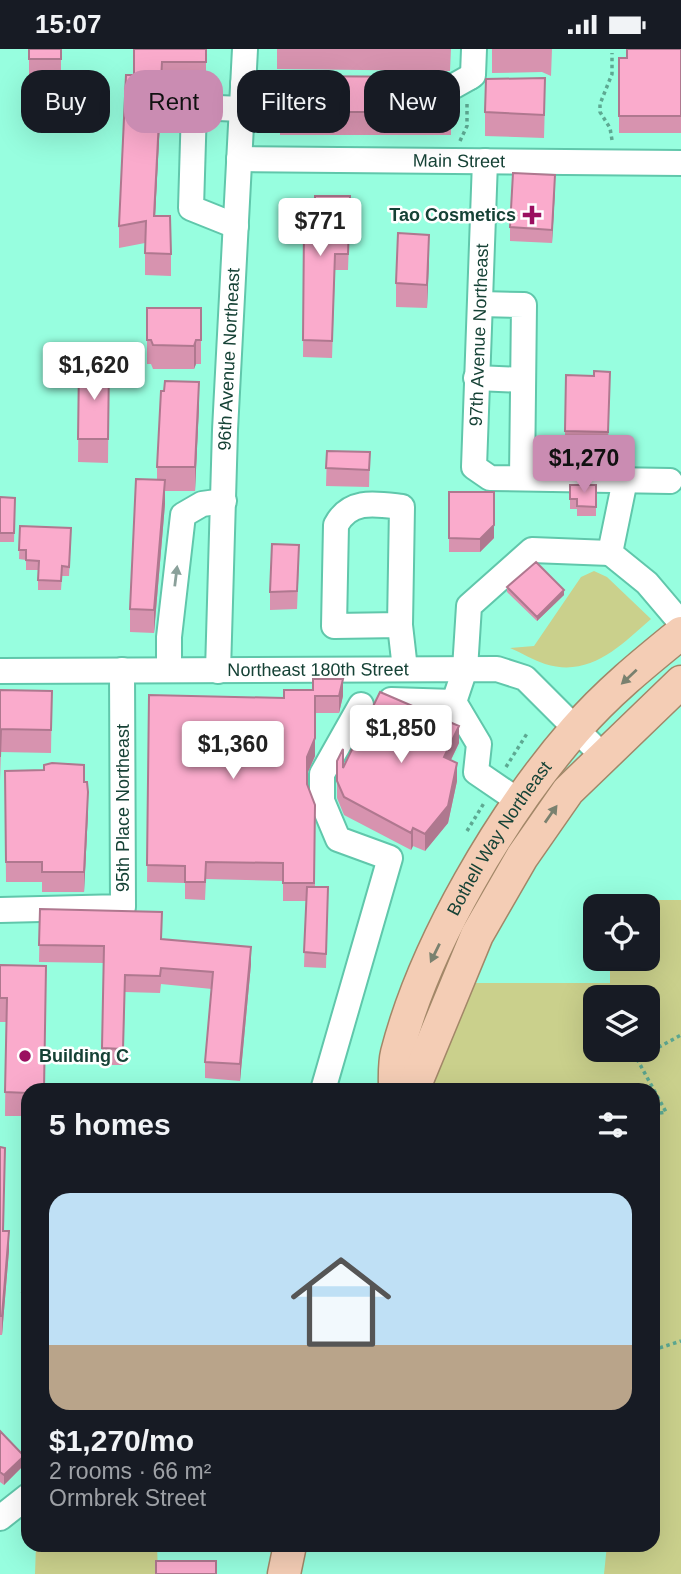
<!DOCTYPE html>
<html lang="en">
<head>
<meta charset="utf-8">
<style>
	:root { --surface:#171b24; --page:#242831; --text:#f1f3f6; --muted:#9ea1a6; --accent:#ca8cb2 }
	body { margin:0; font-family:Helvetica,sans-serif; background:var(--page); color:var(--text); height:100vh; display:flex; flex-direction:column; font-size:26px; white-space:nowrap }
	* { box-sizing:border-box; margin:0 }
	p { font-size:23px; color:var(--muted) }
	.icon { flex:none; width:38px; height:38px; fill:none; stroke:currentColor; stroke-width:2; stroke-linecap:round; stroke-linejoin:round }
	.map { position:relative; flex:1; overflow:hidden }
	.details { position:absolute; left:21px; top:1034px; width:639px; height:469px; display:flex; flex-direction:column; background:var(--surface); border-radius:21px; box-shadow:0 7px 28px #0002 }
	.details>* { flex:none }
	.banner { position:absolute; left:21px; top:21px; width:640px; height:63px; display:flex; gap:14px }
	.buttons { position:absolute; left:583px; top:845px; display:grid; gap:14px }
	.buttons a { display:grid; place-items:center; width:77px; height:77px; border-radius:14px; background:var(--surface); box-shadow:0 7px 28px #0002; font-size:35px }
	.price { position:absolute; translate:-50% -60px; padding:0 16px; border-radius:7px; background:#fff; color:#222; font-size:23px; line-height:46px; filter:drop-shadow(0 2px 4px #0008) }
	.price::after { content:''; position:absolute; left:50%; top:42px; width:21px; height:16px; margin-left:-10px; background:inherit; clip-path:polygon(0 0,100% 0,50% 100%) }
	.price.active { background:var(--accent); color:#111 }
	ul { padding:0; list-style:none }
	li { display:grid; align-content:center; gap:14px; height:371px; padding:0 28px }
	li span { display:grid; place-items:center; height:217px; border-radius:21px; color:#555 }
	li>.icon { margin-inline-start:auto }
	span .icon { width:126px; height:126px; fill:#fffc; stroke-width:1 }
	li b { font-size:30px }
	h2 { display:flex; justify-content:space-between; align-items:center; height:84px; padding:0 28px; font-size:30px }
	.pill { padding:0 24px; border-radius:21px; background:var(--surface); box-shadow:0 7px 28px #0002; font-size:24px; line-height:63px }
	.pill.active { background:var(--accent); color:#111 }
	.status { display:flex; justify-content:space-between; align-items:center; height:49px; padding:0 35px; background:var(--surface); direction:ltr }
	.status svg { height:19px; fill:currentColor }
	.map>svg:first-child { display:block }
	.green { fill:#cad08c; fill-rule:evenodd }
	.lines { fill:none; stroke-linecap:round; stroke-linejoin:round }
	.minor-casing { stroke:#60c7ab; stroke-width:28 }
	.major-casing { stroke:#a28768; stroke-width:35 }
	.path { stroke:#5da992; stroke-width:3.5; stroke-dasharray:3.5 3.5; stroke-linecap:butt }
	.minor { stroke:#fff; stroke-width:24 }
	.major { stroke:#f4cdb5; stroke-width:32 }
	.wall { fill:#d793af }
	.shaded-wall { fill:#af788f }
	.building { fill:#faabcc; stroke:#af788f; stroke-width:2 }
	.oneway { fill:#8aa09a }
	.oneway2 { fill:#7a816f }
	.poi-dot { fill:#9a0f60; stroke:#fff; stroke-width:2.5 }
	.labels { text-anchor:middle; stroke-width:5; stroke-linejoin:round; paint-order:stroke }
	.street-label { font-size:18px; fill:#164236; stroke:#fff }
	.poi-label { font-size:18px; font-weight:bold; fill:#164236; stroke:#fff; text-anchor:end }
</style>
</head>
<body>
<div class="status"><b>15:07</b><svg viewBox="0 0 49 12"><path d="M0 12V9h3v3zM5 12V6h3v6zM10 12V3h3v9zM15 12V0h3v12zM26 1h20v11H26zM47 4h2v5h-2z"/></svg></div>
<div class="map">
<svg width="681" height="1525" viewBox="0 0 681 1525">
	<rect width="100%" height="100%" fill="#97fedf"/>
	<path class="green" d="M594,522l13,6 44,42c-31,27 -61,59 -106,45 -12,-4 -23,-11 -35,-16l24,-2 47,-69z
		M609,851h72v674h-77l3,-29h46v-455h-240l45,-107h152v-24h38v-52l-39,-1zM595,948h53v53h-53z
		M36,1496h121l1,29h-123z"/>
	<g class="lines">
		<defs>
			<g id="minor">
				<path d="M470,28l3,-2 1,-26"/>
				<path d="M243,35l69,1"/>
				<path d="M419,37h35l16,-9"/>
				<path id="s1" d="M239,110l442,4"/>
				<path d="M485,112l-11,306 16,11 180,3"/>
				<path d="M236,177l-45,-18 3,-101 48,2"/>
				<path d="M480,255l44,1 -2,173"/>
				<path d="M476,329l47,2"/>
				<path d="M625,431l-15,73 37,30 34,40"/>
				<path d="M400,576l-66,1 2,-101c14,-27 41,-21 66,-18l-2,118 5,44"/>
				<path d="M169,621v-33l14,-122 19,-11 22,-3"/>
				<path id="s2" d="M0,622l497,-2 28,9 78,78"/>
				<path id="s3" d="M218,622l7,-241 20,-381"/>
				<path d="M391,651l63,2"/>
				<path d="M520,753l-44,-30 3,-28 -25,-42 11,-33 4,-63 63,-56 78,3"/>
				<path d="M0,861l123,-3 -1,-237"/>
				<path d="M323,1041l67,-232 -52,-19 -16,-38v-27l39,-69"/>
				<path d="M0,1469l28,-22"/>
			</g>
			<g id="major">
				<path id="s4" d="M395,1041c0,-12 -1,-25 2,-37 28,-109 105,-239 178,-323 32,-37 69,-67 106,-97"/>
				<path d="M413,1041l64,-155 45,-78 46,-66 113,-109"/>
				<path d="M284,1525l6,-29"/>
			</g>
		</defs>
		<use href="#minor" class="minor-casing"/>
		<use href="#major" class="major-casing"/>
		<path class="path" d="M612,91l-2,-12 -10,-16v-8l12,-30v-21
			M460,92l7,-15v-24
			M506,718l22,-35
			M467,782l17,-28
			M653,1065l13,-2 -29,-53 44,-24
			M653,1301l28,-9"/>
		<use href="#minor" class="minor"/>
		<use href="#major" class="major"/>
	</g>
	<path class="wall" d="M29,0h32v34h-32z
		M134,0h72v35l-44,-1 -7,133 16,38v22l-26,-1v-32l-26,5v-22l15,-151z
		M277,0h174l-1,22 -173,-2z
		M492,0h60l-1,27 -9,-4 -50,1z
		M681,0v84h-62v-75h8z
		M280,27l171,1v58h-171z
		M545,52l-1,37 -59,-2v-24z
		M555,140l-3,54 -42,-2v-14z
		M283,155l67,9 -2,57h-13l-3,88 -29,-1 1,-114h-21z
		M429,209l-2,50 -31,-1v-24z
		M147,259h54v56h-5l-2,5h-41l-2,-5h-4z
		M79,316h30l-1,98 -30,-1z
		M610,323l-2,77 -43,-1v-17l29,-55z
		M199,357l-4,85h-30v13l-11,129 -24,-1v-23l27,-129v-13z
		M327,402l43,1 -1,35 -43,-1z
		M570,436h26v31h-19v-7h-7z
		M449,443l45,46 -14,14h-31z
		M0,448l15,1 -1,44h-14z
		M20,477l51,11 -2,39h-7l-1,14h-23v-20h-12v-10l-7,-1z
		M299,513l-2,47 -27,1v-18z
		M507,538l57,8 -27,26 -30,-29z
		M0,641l52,1 -1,62 -50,-1 -1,29z
		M284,641l59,6 -4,17h-24v43l-8,18v10l8,21v82h13l-2,81 -22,-1 2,-66h-23v-20l-77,-2 -1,21 -20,-1v-16l-38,-1 2,-187 135,3z
		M459,694l-8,17 6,21 -9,42 -23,28 -12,-5 -2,4 -67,-35 -7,-17v-37l6,7z
		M5,722l79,11 4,30 -4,80h-42v-10h-36z
		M40,860l122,30 89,25 -11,117 -35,-3v-16l7,-73 -51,-5 -1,9 -35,-1 -2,73h-21l2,-102 -65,-1z
		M0,916l28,125v26h-23l1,-94h-6z
		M0,1098l4,84 5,19 -7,85h-2z
		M28,1231v33l-6,-3v-18z
		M0,1382l24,34 -20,20 -4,-3z"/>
	<path class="shaded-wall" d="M162,13v21l-8,154v-21z
		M555,126v14l-3,54v-13z
		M429,186v23l-2,50v-23z
		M196,291v24l-2,5v-23z
		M199,333v24l-4,85v-24z
		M165,431v24l-11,129v-23z
		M494,476v13l-14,14v-13z
		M564,541v5l-27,26v-4z
		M343,630v17l-4,17v-17z
		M315,664v43l-8,18v-17z
		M459,677v17l-15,31v-17z
		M457,714v18l-9,42 -23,28v-17z
		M88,743v20l-4,80v-20z
		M413,779v18l-2,4v-17z
		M251,898v17l-11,117v-17z
		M9,1182v19l-7,85v-19z
		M24,1407v9l-20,20v-10z"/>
	<path class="building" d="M29,0h32v10h-32z
		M134,0h72v13h-44l-8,154h16l1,38 -26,-1 1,-32 -27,5 7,-151h8z
		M627,0h54v67h-62v-58h8z
		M280,27l171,1v35h-171z
		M545,29l-1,37 -59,-3 1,-33z
		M513,124l42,2 -3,55 -42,-3z
		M315,147h35l-2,58h-13l-3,87 -29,-1 1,-113 -21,-1v-22h32z
		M398,184l31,2 -2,50 -31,-2z
		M147,259h54v32h-5l-2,6 -41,-1 -2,-5h-4z
		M79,316h30l-1,74h-30z
		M594,322l16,1 -2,60 -43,-1 1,-56 28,1z
		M165,332l34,1 -4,85h-38l4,-76h3z
		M327,402l43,1 -1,18 -43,-2z
		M136,430l29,1 -11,130 -24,-1z
		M570,436h26v22l-19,-1v-7h-7z
		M449,443h45v33l-14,14 -31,-1z
		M0,448l15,1 -1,35h-14z
		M20,477l51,2 -2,39 -7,-1 -1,15 -23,-1 1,-19 -13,-1v-10h-7z
		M272,495l27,1 -2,46 -27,1z
		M536,513l28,28 -27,27 -30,-30z
		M313,630h30l-4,17h-24v42l-8,19v27l8,21 -1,78h-31v-20l-77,-1 -1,20h-20v-16l-38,-1 2,-170 135,3v-8h29z
		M0,641l52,1 -1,39 -50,-1 -1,28z
		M380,643l79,34 -15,31 13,6 -9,43 -23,28 -12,-6 -2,5 -67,-36 -7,-16v-20l6,-12v19z
		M52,714l32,2v17h3l1,10 -4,80h-42v-10h-36l-1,-91 39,-1v-5z
		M307,838h21l-2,67 -22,-2z
		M40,860l122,3 -1,27 90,8 -11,117 -35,-2 8,-90 -52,-4 -1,8 -35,-1 -2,74 -21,-1 2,-102 -65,-1z
		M0,916l46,1 -2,124h-16v3l-23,-1 2,-94h-7z
		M0,1098l5,1 -2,83h6l-7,85h-2z
		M28,1231v15l-6,-3z
		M0,1382l24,25 -20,19 -4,-3z
		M156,1512h60v13h-60z"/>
	<defs><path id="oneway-solid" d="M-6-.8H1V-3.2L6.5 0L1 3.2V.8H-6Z" transform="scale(1.75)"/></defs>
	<use class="oneway" href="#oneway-solid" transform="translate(176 527) rotate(-83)"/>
	<g class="oneway2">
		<use href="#oneway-solid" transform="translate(629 628) rotate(137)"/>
		<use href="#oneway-solid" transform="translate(551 765) rotate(-55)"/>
		<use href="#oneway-solid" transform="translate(435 904) rotate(116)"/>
	</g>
	<g class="poi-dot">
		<path d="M528.5 155.5h7v7h7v7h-7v7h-7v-7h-7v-7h7z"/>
		<circle cx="25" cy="1007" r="7"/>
	</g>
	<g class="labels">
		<g class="street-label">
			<text dy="6" stroke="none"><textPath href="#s1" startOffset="220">Main Street</textPath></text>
			<text transform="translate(479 286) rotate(-88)" y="6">97th Avenue Northeast</text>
			<text dy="6" stroke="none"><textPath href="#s3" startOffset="312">96th Avenue Northeast</textPath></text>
			<text dy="6" stroke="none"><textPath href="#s2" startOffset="318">Northeast 180th Street</textPath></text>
			<text transform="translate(123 759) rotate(-90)" y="6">95th Place Northeast</text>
			<text dy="6" stroke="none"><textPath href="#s4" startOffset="276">Bothell Way Northeast</textPath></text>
		</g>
		<g class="poi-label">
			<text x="516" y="172">Tao Cosmetics</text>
			<text x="39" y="1013" text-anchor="start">Building C</text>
		</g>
	</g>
</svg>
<div class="buttons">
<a><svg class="icon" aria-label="locate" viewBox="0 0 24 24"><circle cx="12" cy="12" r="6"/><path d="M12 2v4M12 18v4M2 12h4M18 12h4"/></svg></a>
<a><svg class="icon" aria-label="layers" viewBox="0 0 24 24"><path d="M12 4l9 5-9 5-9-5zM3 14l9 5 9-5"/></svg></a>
</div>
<b class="price" style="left:320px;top:209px">$771</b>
<b class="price" style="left:94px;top:353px">$1,620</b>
<b class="price active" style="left:584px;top:446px">$1,270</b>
<b class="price" style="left:401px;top:716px">$1,850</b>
<b class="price" style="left:233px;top:732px">$1,360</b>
<div class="banner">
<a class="pill">Buy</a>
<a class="pill active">Rent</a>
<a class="pill">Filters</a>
<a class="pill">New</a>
</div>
<section class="details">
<h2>5 homes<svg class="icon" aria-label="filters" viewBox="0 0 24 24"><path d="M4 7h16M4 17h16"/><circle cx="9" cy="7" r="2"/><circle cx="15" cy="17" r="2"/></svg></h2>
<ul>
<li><span style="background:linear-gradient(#bfe0f5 70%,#b9a48a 0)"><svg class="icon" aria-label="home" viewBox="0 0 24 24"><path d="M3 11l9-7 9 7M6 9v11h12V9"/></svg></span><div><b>$1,270/mo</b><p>2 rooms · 66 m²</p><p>Ormbrek Street</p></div></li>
</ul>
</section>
</div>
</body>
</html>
